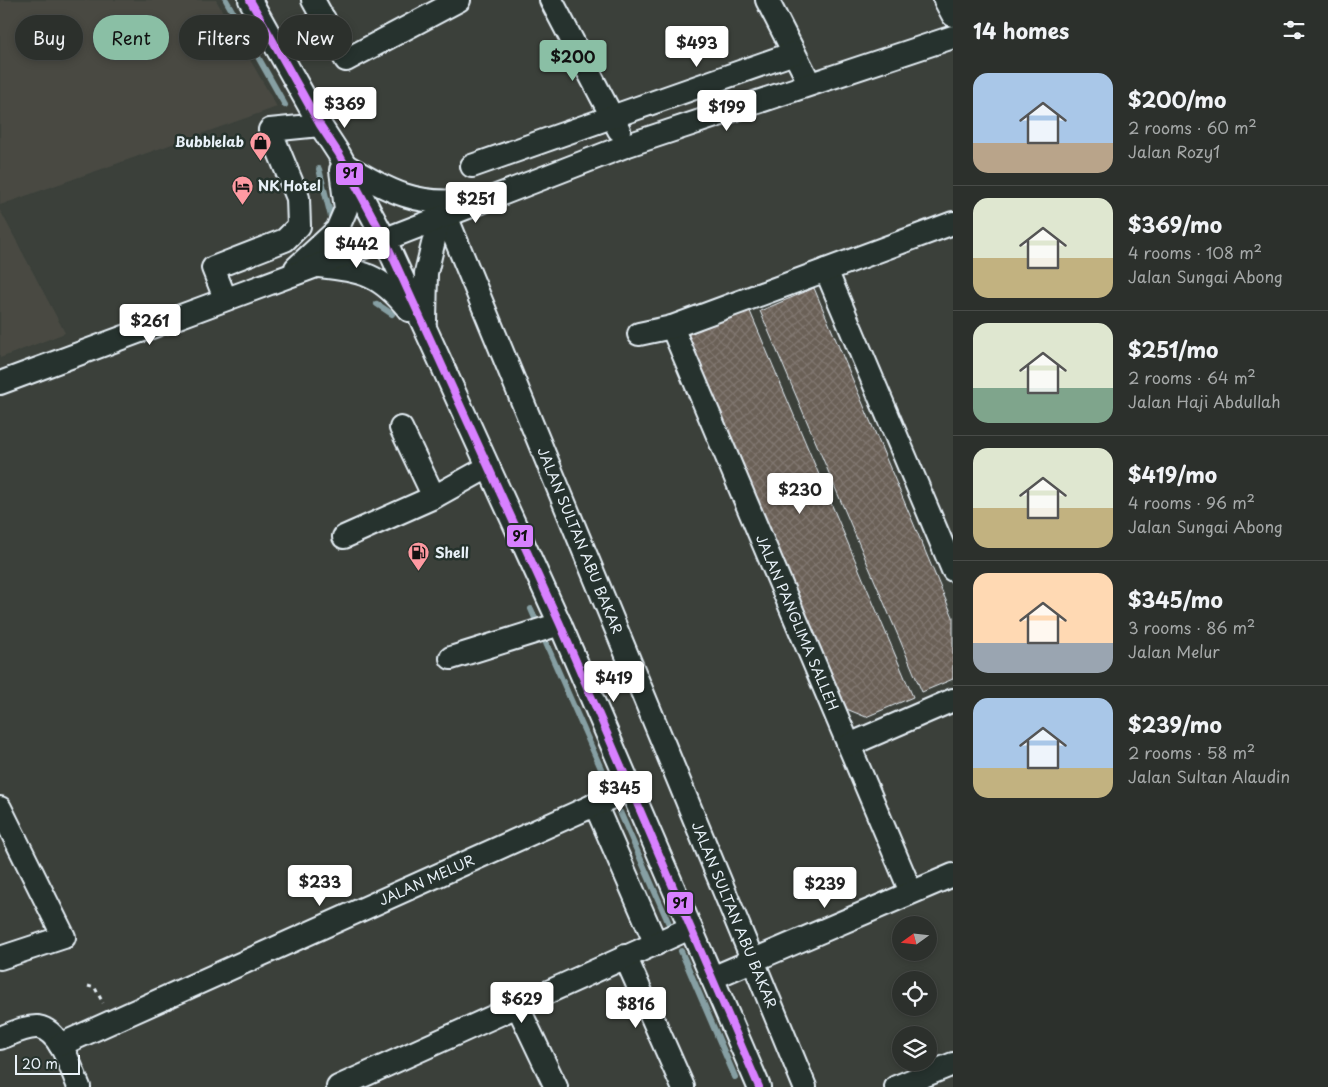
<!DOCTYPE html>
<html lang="en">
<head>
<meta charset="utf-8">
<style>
	:root { --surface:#2c302c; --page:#343834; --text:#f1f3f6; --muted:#a6a9a9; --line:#484b48; --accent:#8abfa5 }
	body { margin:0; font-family:"Playpen Sans",sans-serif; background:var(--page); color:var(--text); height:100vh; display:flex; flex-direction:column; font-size:19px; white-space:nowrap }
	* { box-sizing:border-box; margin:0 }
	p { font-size:16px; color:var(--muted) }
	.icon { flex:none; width:28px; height:28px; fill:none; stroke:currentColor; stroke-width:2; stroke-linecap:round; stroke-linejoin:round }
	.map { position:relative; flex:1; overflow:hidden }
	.drawer { display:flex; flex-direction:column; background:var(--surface); width:375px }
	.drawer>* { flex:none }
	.banner { position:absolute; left:15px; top:15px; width:475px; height:45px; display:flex; gap:10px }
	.needle { width:32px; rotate:255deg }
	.tools { position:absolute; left:892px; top:916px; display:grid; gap:10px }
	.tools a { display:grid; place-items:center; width:45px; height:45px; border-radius:50%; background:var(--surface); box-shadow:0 2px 8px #0003,0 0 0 1px var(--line); font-size:25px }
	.scale { position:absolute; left:15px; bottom:12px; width:65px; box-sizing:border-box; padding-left:5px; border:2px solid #e8f1f8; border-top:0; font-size:14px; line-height:18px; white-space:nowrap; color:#e8f1f8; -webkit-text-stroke:4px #26332d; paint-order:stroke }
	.price { position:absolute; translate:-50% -42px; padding:0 11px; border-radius:5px; background:#fff; color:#222; font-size:16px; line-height:32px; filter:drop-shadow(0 1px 2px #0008) }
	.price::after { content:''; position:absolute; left:50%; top:30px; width:15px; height:11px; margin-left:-8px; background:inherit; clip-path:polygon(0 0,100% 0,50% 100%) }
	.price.selected { background:var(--accent); color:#111 }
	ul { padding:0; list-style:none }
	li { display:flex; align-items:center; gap:15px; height:125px; padding:0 20px }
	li+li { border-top:1px solid var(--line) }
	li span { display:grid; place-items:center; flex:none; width:140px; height:100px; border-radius:15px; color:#555 }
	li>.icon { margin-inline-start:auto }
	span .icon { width:60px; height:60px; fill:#fffc; stroke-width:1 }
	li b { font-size:21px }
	h2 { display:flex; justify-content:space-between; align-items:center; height:60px; padding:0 20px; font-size:21px }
	.chip { padding:0 18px; border-radius:22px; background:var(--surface); box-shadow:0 2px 8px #0003,0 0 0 1px var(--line); font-size:18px; line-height:45px }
	.chip.selected { background:var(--accent); color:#111 }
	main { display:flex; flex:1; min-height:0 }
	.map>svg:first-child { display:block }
	.built { fill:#494a43 }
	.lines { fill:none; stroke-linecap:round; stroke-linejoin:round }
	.stream { stroke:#869fa3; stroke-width:6 }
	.building { fill:url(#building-cross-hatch); stroke:#e8f1f8 }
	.minor-casing { stroke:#e8f1f8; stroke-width:26 }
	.path { stroke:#e8f1f8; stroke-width:3; stroke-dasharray:4 4; stroke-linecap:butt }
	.minor { stroke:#26332d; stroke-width:22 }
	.bus-1-casing { stroke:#26332d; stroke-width:11 }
	.bus-1 { stroke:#d880ff; stroke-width:8 }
	.labels { text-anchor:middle; stroke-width:5; stroke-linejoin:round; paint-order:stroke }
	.poi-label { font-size:14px; font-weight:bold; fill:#e8f1f8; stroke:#26332d; text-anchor:start }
	.street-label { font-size:14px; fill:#e8f1f8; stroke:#26332d }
	.line-badge { stroke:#26332d; stroke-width:2 }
	.pale-badge-label { font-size:14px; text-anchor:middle; font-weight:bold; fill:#111 }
</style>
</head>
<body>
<main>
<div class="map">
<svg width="953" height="1087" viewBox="0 0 953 1087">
	<defs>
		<pattern id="building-cross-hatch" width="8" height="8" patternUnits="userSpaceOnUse" patternTransform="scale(1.25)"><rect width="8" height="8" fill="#6b6057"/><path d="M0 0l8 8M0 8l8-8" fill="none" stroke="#807770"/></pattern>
	</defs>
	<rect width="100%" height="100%" fill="#3b403a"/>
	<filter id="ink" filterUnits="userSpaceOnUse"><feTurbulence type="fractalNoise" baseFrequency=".02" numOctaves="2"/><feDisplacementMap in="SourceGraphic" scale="10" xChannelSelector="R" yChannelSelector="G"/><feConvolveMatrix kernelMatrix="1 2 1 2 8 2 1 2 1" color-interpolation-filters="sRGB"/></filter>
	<g filter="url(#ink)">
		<path class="built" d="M0,0h216l61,107 -277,98z
			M0,210l65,123 -65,25z"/>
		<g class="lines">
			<path class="stream" d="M226,0l59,105
				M319,169l12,48
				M377,304l15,10
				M531,609l75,171
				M620,812l49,112
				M681,951l54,126"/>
		</g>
		<path class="building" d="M814,288l139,329v62l-31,13 -162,-381z
			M749,309l164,388 -47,20 -22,-9 -157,-373z"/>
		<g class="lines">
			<defs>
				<g id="minor">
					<path d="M250,0l70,125 19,29 45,84 176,386 199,463"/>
					<path d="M313,0l33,60 113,-60"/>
					<path d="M551,0l68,130"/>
					<path d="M767,0l43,84"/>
					<path d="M945,0l8,15"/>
					<path d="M276,46l48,-27"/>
					<path d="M345,165c43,25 70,42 122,35"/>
					<path d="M472,166l322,-113"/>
					<path id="s1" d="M446,216l359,871"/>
					<path d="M319,266c44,5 61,8 90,44"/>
					<path d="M296,268l41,-38 9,-21 -5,-39"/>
					<path d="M826,270l127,300"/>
					<path d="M225,298l-12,-30 72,-28 14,-14 -1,-28 -28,-68 50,-5"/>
					<path d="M425,321l1,-48 13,-54"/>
					<path id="s2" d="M672,327l239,565"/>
					<path d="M639,334l33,-7 281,-104"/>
					<path d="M0,383l316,-117 312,-121 325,-108"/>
					<path d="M401,428l33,69"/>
					<path d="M344,537l90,-40 54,-30"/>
					<path d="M451,658l109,-34"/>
					<path d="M849,745l104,-45"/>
					<path d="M595,804l61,140"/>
					<path d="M0,808l64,129 -64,21"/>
					<path d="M625,956l58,131"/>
					<path d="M712,978l241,-103"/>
					<path d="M517,1005l39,82"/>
					<path d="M0,1038c11,-4 26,-12 38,-11 23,4 33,42 41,60"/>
					<path id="s3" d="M60,1045l570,-256"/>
					<path d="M338,1087l352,-159"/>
					<path d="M896,1087l57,-23"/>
				</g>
			</defs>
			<use href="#minor" class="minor-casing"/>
			<path class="path" d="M88,986l7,2 8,15"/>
			<use href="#minor" class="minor"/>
			<defs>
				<path id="bus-1" d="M250,0l70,125 19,29 45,84 176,386 199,463"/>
			</defs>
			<use href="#bus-1" class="bus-1-casing"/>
			<use href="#bus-1" class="bus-1"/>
		</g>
	</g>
	<defs>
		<symbol id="shop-pin" viewBox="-11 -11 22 30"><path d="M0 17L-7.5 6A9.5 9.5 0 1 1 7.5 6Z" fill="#ff9aa2" stroke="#26332d"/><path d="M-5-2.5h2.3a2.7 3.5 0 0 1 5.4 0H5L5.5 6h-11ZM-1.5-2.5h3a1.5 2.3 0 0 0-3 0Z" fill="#111"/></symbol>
		<symbol id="hotel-pin" viewBox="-11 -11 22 30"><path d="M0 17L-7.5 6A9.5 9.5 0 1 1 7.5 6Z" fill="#ff9aa2" stroke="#26332d"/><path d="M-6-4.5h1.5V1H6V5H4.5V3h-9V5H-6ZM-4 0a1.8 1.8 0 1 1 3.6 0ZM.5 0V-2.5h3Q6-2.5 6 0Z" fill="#111"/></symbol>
		<symbol id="fuel-pin" viewBox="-11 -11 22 30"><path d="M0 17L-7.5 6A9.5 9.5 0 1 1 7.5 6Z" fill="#ff9aa2" stroke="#26332d"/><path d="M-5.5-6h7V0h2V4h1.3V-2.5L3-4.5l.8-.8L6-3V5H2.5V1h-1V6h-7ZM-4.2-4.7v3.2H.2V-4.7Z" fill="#111"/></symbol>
	</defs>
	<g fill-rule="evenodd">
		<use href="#shop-pin" x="248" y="130" width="25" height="34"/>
		<use href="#hotel-pin" x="230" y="174" width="25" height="34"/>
		<use href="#fuel-pin" x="406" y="540" width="25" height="34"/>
	</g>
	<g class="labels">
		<g class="poi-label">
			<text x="244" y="147" text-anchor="end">Bubblelab</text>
			<text x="258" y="191">NK Hotel</text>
			<text x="435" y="558">Shell</text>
		</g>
		<g class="street-label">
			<text dy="5" stroke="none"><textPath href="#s1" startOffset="351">JALAN SULTAN ABU BAKAR</textPath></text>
			<text dy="5" stroke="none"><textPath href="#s2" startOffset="321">JALAN PANGLIMA SALLEH</textPath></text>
			<text dy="5" stroke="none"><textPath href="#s3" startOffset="402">JALAN MELUR</textPath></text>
			<text dy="5" stroke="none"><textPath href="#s1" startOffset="756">JALAN SULTAN ABU BAKAR</textPath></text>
		</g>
	</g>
	<g class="line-badge">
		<rect x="335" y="162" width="29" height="24" rx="5" fill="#d880ff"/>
		<rect x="506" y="524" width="28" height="24" rx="5" fill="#d880ff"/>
		<rect x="666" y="891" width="28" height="24" rx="5" fill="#d880ff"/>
	</g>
	<g class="pale-badge-label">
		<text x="350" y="178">91</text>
		<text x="520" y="541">91</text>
		<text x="680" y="908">91</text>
	</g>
</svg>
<div class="tools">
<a><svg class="needle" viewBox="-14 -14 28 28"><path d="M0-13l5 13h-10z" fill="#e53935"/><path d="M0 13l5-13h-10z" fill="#a6a9a9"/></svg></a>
<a><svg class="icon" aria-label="locate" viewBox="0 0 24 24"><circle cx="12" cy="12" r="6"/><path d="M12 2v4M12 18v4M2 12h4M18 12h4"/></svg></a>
<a><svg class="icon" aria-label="layers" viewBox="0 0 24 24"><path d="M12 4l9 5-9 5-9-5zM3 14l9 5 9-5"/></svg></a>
</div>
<div class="scale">20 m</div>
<b class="price" style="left:697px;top:68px">$493</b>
<b class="price selected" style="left:573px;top:82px">$200</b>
<b class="price" style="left:345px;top:129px">$369</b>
<b class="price" style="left:727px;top:132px">$199</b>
<b class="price" style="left:476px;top:224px">$251</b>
<b class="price" style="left:357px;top:269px">$442</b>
<b class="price" style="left:150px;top:346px">$261</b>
<b class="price" style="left:800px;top:515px">$230</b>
<b class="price" style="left:614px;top:703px">$419</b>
<b class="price" style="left:620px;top:813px">$345</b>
<b class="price" style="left:320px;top:907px">$233</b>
<b class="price" style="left:825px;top:909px">$239</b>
<b class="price" style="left:522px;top:1024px">$629</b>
<b class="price" style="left:636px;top:1029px">$816</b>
<div class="banner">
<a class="chip">Buy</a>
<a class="chip selected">Rent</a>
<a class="chip">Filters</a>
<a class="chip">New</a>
</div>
</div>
<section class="drawer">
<h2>14 homes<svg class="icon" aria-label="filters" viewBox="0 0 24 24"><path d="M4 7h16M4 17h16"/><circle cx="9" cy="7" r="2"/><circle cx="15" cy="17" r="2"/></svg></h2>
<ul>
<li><span style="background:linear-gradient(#a9c7e8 70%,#b9a48a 0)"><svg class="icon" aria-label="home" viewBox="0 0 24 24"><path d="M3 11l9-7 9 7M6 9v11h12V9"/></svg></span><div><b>$200/mo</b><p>2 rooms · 60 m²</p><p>Jalan Rozy1</p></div></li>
<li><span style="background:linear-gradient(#dfe7d0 60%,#c2b280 0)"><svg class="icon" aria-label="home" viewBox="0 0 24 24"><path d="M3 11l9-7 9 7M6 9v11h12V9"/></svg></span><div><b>$369/mo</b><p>4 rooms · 108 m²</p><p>Jalan Sungai Abong</p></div></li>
<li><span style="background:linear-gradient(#dfe7d0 65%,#7fa58c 0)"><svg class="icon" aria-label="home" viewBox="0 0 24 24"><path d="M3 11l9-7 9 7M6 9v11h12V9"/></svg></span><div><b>$251/mo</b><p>2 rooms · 64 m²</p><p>Jalan Haji Abdullah</p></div></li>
<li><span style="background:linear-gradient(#dfe7d0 60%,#c2b280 0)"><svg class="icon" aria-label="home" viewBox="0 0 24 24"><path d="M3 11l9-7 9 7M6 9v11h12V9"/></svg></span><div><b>$419/mo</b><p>4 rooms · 96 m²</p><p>Jalan Sungai Abong</p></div></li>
<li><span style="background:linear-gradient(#ffd9b3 70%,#9aa5b1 0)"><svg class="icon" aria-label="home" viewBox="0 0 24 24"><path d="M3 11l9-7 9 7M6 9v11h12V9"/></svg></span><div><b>$345/mo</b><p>3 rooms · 86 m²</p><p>Jalan Melur</p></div></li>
<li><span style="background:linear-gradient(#a9c7e8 70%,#c2b280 0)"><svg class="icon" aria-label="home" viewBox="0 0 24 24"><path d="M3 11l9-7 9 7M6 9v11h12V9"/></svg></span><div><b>$239/mo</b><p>2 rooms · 58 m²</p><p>Jalan Sultan Alaudin</p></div></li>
</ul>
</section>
</main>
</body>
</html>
